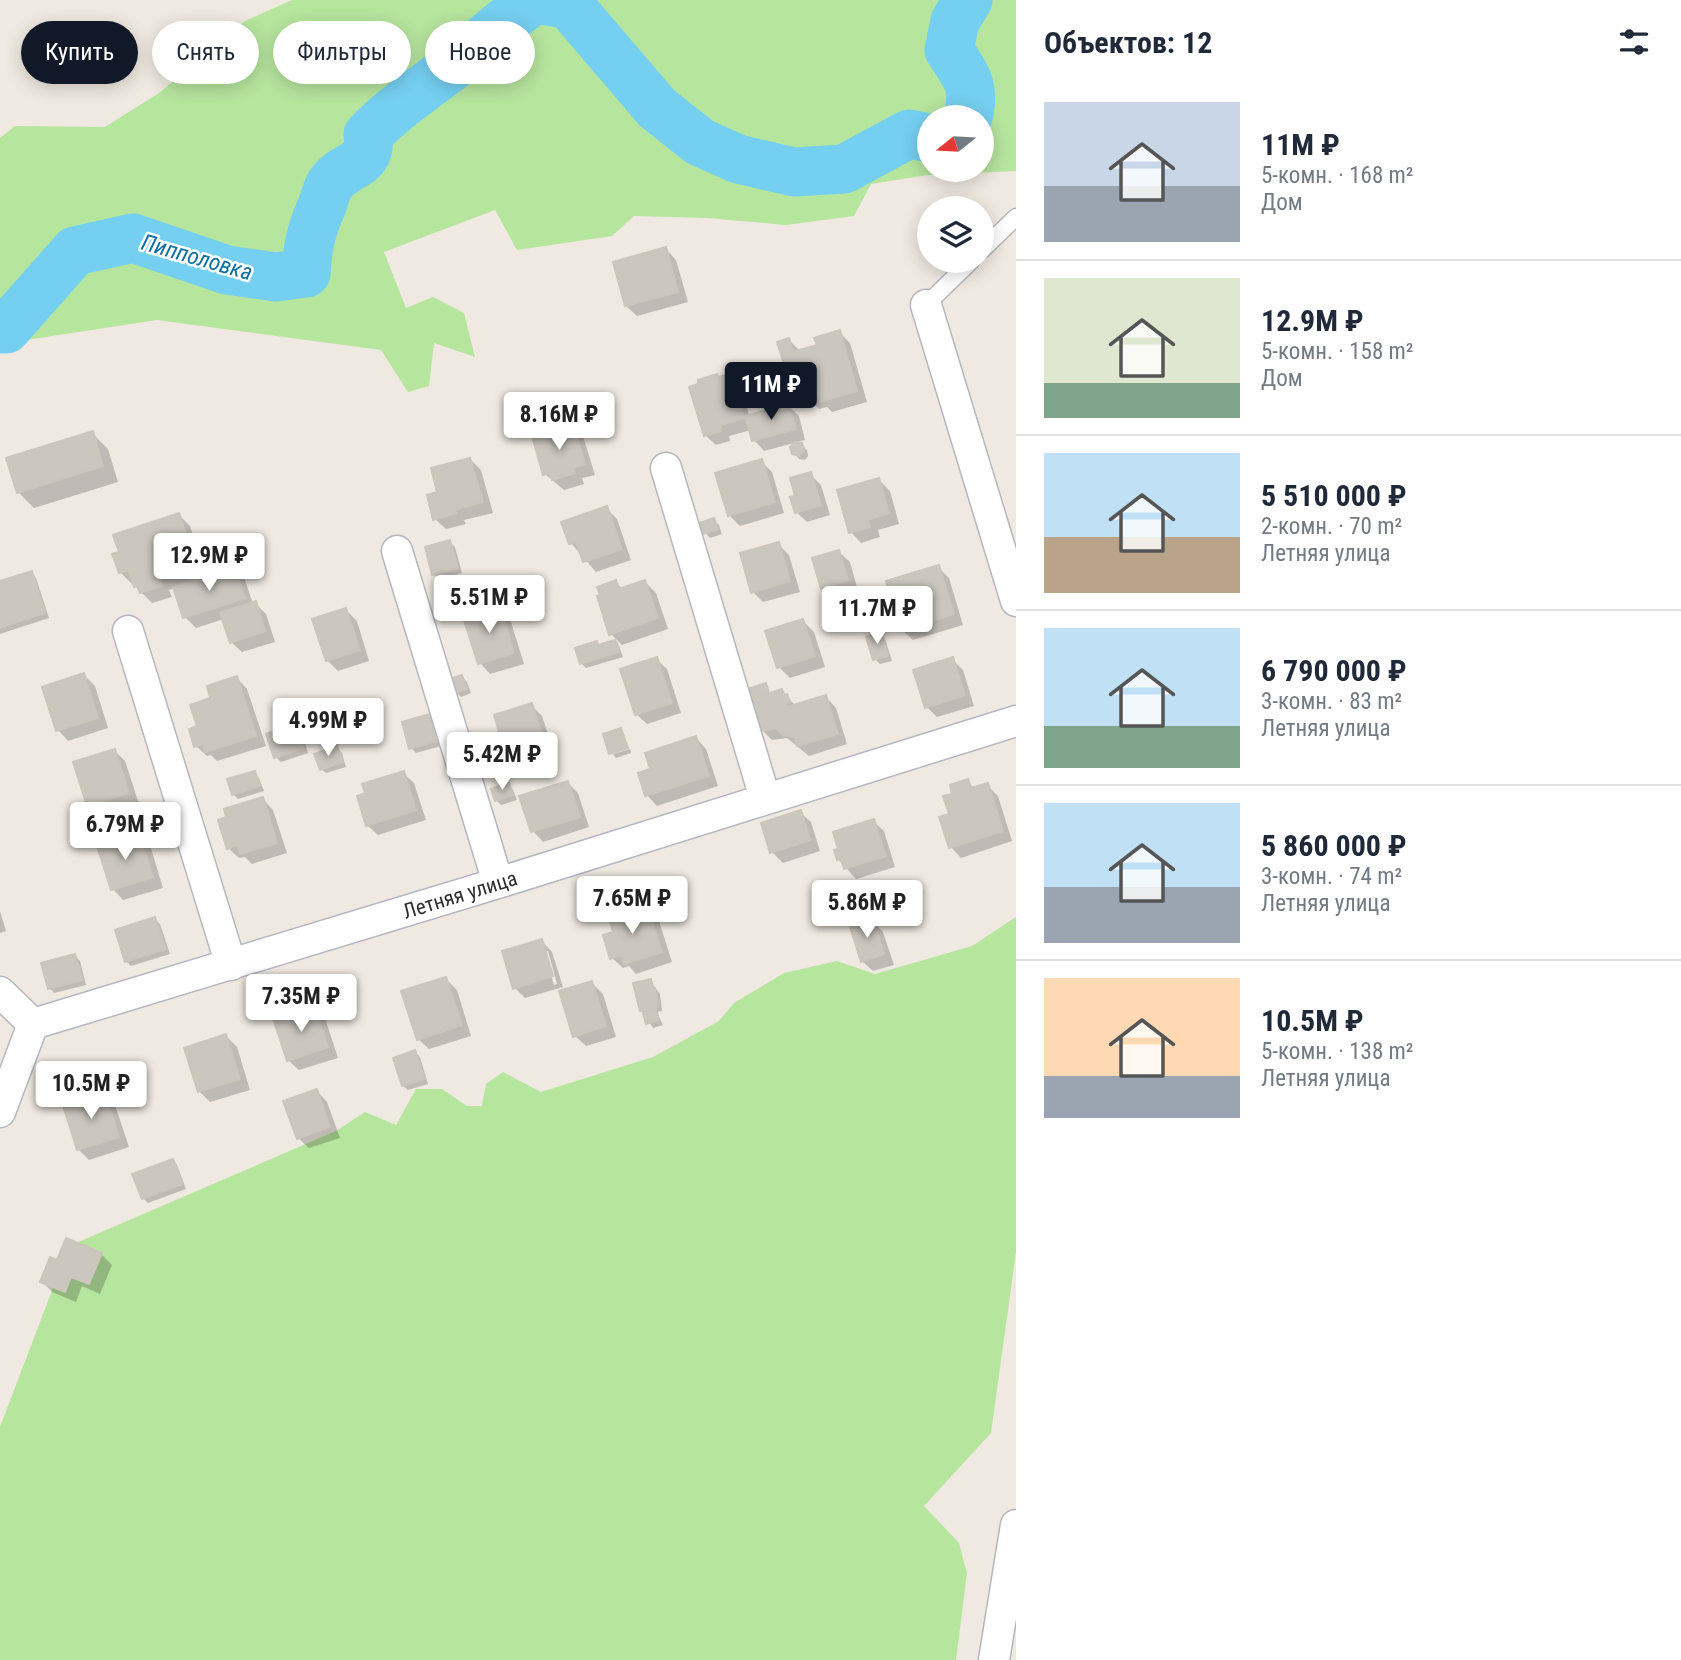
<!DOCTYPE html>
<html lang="ru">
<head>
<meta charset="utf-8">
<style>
	:root { --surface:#fff; --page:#f6f6f7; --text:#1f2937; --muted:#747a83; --line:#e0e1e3; --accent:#111827 }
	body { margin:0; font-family:"Roboto Condensed",sans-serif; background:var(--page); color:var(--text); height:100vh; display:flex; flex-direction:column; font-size:26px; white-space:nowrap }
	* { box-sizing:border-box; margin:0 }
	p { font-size:23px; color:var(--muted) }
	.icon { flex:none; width:38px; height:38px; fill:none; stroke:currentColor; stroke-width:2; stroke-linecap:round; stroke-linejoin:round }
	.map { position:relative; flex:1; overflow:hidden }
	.side { display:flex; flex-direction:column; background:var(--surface); width:665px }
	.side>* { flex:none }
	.banner { position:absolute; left:21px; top:21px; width:665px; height:63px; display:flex; gap:14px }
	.needle { width:46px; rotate:252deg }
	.tools { position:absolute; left:917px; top:105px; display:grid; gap:14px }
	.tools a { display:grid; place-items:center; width:77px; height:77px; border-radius:50%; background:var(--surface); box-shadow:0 4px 18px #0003; font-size:35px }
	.price { position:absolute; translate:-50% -60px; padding:0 16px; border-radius:7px; background:#fff; color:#222; font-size:23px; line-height:46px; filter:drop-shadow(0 2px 4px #0008) }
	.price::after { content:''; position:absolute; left:50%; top:42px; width:21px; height:16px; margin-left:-10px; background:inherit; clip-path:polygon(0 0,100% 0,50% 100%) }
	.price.current { background:var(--accent); color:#fff }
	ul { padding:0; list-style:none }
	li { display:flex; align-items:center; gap:21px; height:175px; padding:0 28px }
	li+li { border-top:2px solid var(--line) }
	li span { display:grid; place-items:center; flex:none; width:196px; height:140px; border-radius:0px; color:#555 }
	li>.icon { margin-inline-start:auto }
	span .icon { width:84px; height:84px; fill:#fffc; stroke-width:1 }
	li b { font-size:30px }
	h2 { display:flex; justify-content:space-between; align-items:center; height:84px; padding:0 28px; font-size:30px }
	.tag { padding:0 24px; border-radius:32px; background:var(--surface); box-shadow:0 4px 18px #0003; font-size:24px; line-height:63px }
	.tag.current { background:var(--accent); color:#fff }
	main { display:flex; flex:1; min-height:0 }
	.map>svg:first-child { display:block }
	.green { fill:#b6e59e; fill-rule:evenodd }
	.shadow { fill:#0003; fill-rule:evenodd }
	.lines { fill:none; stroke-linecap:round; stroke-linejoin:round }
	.river { stroke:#75cff0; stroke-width:49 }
	.building { fill:#cbc7bf; stroke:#cbc5ba; stroke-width:2 }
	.service-casing { stroke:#b4b7c1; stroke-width:19 }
	.minor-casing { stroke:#b4b7c1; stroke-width:33 }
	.service { stroke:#fff; stroke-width:16 }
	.minor { stroke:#fff; stroke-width:30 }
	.labels { text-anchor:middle; stroke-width:5; stroke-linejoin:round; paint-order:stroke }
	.street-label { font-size:21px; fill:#2e2e2e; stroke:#fff }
	.water-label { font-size:23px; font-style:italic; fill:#0d6fa3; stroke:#fff }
</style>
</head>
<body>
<main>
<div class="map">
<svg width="1016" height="1660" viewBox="0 0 1016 1660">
	<rect width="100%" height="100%" fill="#efe9e1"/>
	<path class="green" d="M292,0h724v171l-88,4 -57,9 -17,32 -68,9 -79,-7 -73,-2 -22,20 -95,14 -22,-40 -111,42 22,56 27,-11 31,16 11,44 -41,-14 -5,43 -21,6 -27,-42 -224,-30 -157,24v-206l15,-12 90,1 54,-34 86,-72zM929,117h53v53h-53z
		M1016,917v335l-25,181 -67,73 35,37 8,30 -11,87h-956v-233l69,-181 267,-115 29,-19 31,13 20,-36h26l25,17h15l4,-22 17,-12 38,20 112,-35 66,-36 15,-18 50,-30 53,-12 38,13 97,-28z"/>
	<path class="shadow" d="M666,249l10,11 12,42 -51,14 -11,-10z
		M839,332l11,11 17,59 -35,10 -5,-5 -8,2 -11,-11 -5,-19 -5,2 -11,-11 2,-30 10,10 20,-3z
		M730,376l10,10 10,31 38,-11 11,10 6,24 -41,11 -10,-11 -3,-10 -22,6 1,5 -14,4 -11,-10 14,-56z
		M572,426l11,10 12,39 -13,3 2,6 -20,6 -19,-16z
		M92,433l16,16 10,33 -84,26 -16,-16z
		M802,445l5,5 1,6 -3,4 -6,-1 -5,-6z
		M470,459l11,11 12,43 -29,7 2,4 -20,5 -11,-10 4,-26z
		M761,461l11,11 12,41 -44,13 -11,-11z
		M810,474l11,11 9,30 -23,7 -11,-10 1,-15z
		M879,480l11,11 9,33 -21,6 2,7 -19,6 -10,-11z
		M606,508l11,11 14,41 -35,12 -25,-29z
		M179,515l11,11 11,35 -11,4 5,17 39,-13 11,11 8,24 2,-1 11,11 9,28 -33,10 -11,-10 -7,-23 -28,9 -11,-11 -10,-29 -6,2 3,7 -20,6 -17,-17 -1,-4 -3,1 -11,-11z
		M714,520l5,5 3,9 -12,4 -5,-5z
		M450,542l5,5 7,26 -23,6 -5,-5z
		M778,544l11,11 11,37 -37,10 -10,-10z
		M839,552l11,10 8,29 -25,7 -11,-10z
		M938,567l11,11 14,47 -50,15 -11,-10z
		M31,573l5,5 13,40 -49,16v-51z
		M615,582l8,7 22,-7 11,11 12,36 -46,16 -11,-11z
		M499,608l11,11 14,45 -34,10 -10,-11z
		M346,610l11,11 12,40 -31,10 -11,-11z
		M803,621l11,11 11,35 -35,11 -11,-11z
		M881,634l4,5 7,22 -12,3 -5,-5z
		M617,641l6,16 -37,11 -5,-5 16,-20 3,3z
		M656,659l11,10 14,44 -34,11 -11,-10z
		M952,659l11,11 11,36 -37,11 -10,-10z
		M84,675l11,11 13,42 -40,13 -10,-11z
		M462,677l5,5 4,11 -10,4 -5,-5z
		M237,678l10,11 19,57 -49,15 -6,-6 -4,1 -11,-10 17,-47z
		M765,685l6,9 10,-3 15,15 30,-9 10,11 11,36 -38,12 -22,-18 -15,2 -10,-10 -10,-33z
		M531,705l11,11 12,37 -35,11 -5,-4 -6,2 -10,-11 3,-18z
		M429,716l5,5 7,25 -25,7 -5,-5z
		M296,726l5,5 7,22 -27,9 -5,-5z
		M696,738l10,11 12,37 -61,20 -10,-11 5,-25z
		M337,748l5,5 4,14 -20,6 -5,-4z
		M630,749l1,4 -15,5 -3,-4z
		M115,751l10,10 14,43 -40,12 -11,-11z
		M255,773l4,5 5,13 -26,8 -5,-5z
		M403,773l11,10 12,37 -48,15 -11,-10z
		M967,781l8,8 12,-4 11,11 14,45 -51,17 -10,-11 3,-52z
		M568,783l10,10 11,34 -46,15 -10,-11z
		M509,785l4,5 4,10 -16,5 -5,-5z
		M263,799l10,11 14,43 -35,11 -7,-7 -6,1 -11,-10z
		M800,812l11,10 9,29 -37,12 -11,-11z
		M873,821l11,10 11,36 -39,12 -17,-19z
		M139,835l11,10 13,43 -40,12 -10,-11z
		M647,908l11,10 14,44 -36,12 -7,-8 -6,2 -11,-10 3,-25z
		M0,911l6,20 -6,2z
		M155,919l5,5 10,30 -39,12 -4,-4 -10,-31z
		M872,921l11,11 11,33 -21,6 -11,-10z
		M542,941l10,11 11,35 -38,11 -10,-10zM544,951h4l9,33 -3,1z
		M75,956l5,5 6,24 -32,8 -4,-5z
		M446,979l11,11 14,46 -42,13 -11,-10z
		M650,981l10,13 2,17 -5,1 6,13 -10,3 -11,-18z
		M592,983l11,11 13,43 -30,9 -11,-10z
		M315,1010l11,11 12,37 -39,12 -11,-10z
		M226,1036l11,11 13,43 -40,12 -11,-11z
		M415,1052l5,5 8,27 -20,6 -5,-4z
		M317,1091l10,11 13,36 -31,10 -11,-10z
		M105,1094l10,11 14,42 -40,13 -11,-11z
		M173,1161l4,4 9,24 -38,14 -5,-5z
		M101,1254l11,11 -12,29 -18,-8 -6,16 -24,-10 -10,-11 16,-19z"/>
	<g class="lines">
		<path class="river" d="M542,0l27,5 88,103 43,34 38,17 56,13 50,-3 65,-35 20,4
			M968,0l-13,21 -6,29c17,26 27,36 19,67
			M0,329h6l69,-78 58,-13 94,32 49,7 30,-4c2,-30 5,-42 17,-70 2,-6 4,-15 8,-20 16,-22 41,-14 37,-48 26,-28 58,-47 87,-71 27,-22 51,-46 80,-64"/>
	</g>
	<path class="building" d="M666,247l12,45 -53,14 -12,-44z
		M840,330l17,61 -37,11 -2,-6 -11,3 -10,-32 -11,4 -9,-29 12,-4 4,14 24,-7 -3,-7z
		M717,374l1,3 12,-3 14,44 -24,7 1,6 -17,5 -15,-49 9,-3v-4z
		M789,404l7,25 -44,12 -7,-25z
		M573,424l12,40 -12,4 2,5 -23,7 -2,-7 -7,2 -11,-39z
		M93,431l10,35 -86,27 -11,-35z
		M795,442l7,1 2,8 -5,5 -7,-2 -2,-7z
		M470,458l13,44 -28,8 1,3 -23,7 -6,-25 10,-3 -6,-24z
		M762,459l13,43 -47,14 -13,-43z
		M811,472l10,33 -26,8 -5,-16 5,-1 -5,-18z
		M879,478l10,35 -21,7 2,7 -21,6 -12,-43z
		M607,506l15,43 -39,13 -7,-20 -7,2 -8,-22z
		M179,513l12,37 -11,4 6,17 -26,8 2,7 -22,7 -3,-7 -3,1 -6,-17 -9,3 -7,-19 7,-2 -6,-17z
		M714,518l4,11 -15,5 -3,-11z
		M450,540l8,28 -26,7 -7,-28z
		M779,542l11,39 -39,12 -11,-40z
		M839,550l9,30 -27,9 -9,-31z
		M939,565l15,49 -53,17 -15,-50z
		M235,567l10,31 -62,20 -10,-31z
		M32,571l13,42 -45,15v-47z
		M616,580l3,9 26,-9 13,38 -49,17 -12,-39 3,-1 -3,-8z
		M256,601l9,30 -35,12 -10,-30z
		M500,606l14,47 -36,11 -15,-47z
		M346,608l14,42 -34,11 -14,-42z
		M803,619l12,37 -38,12 -12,-37z
		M881,632l7,24 -15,4 -7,-23z
		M615,640l4,12 -39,12 -5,-16 22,-7 1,4z
		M657,657l15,46 -37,12 -15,-46z
		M953,657l12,38 -40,13 -12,-38z
		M84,673l14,45 -42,13 -14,-44z
		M462,675l5,14 -13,4 -4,-14z
		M237,676l19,60 -51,16 -2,-8 -9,3 -5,-18 8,-3 -7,-21 20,-7 -3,-12z
		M766,683l3,10 -18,5 -3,-9z
		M782,689l2,6 3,-1 3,8 -4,2 1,3 39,-12 12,39 -41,12 -3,-9 -11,-2 -7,-7 -16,3 -9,-32z
		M532,703l12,39 -38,12 -1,-5 -9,3 -6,-17 9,-3 -5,-17z
		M430,714l7,27 -28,8 -7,-27z
		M296,724l8,24 -30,10 -8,-24z
		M621,728l7,20 -19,6 -6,-20z
		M696,736l13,40 -64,20 -7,-23 12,-4 -5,-16z
		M337,746l6,16 -23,8 -6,-16z
		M115,749l14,44 -42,13 -14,-44z
		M255,771l5,15 -28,9 -5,-16z
		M404,771l12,39 -50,16 -9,-30 8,-3 -3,-9z
		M968,779l3,9 17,-5 15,48 -54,17 -10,-31 10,-3 -6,-18 9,-2 -2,-9z
		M568,781l12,36 -49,15 -12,-36z
		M509,783l4,12 -18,6 -4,-12z
		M263,797l14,46 -37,11 -3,-9 -10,4 -9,-29 8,-3 -2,-8z
		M801,810l9,30 -40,13 -9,-30z
		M874,819l12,37 -42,13 -3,-10 -4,1 -3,-10 4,-1 -5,-17z
		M139,833l14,44 -42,13 -14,-44z
		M647,906l15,46 -38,12 -3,-9 -11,4 -7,-24 10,-3 -4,-14z
		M155,917l11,32 -41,13 -10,-32z
		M873,919l11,35 -23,8 -11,-35z
		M542,939l11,37 -40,13 -11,-38z
		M75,954l8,26 -35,9 -7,-26z
		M446,977l16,48 -45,15 -16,-49z
		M651,979l2,9h2l3,19 -18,4 -7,-28z
		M592,981l14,45 -33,11 -14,-46z
		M315,1008l13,39 -41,14 -13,-40z
		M656,1009l3,11 -13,4 -3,-11z
		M226,1034l14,45 -42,13 -14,-44z
		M415,1050l10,29 -23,7 -9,-28z
		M317,1089l13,38 -33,12 -14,-38z
		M105,1092l14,45 -42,13 -14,-45z
		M173,1159l10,25 -41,15 -10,-25z
		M66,1238l36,15 -13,31 -18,-7 -6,15 -25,-10 10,-25 7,3z"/>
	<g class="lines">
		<defs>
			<path id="service" d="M982,250l34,-33
				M926,305l45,-44"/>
			<path id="minor" d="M926,305l90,296
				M666,468l99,330
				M397,551l101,332
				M128,631l103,334
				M0,992l33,32
				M0,1112l33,-88 465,-141 518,-162
				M994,1660l22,-135"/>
		</defs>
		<use href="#service" class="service-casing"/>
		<use href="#minor" class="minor-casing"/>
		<use href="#service" class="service"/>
		<use href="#minor" class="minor"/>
	</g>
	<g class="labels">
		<g class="street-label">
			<text transform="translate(460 895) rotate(-17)" y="7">Летняя улица</text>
		</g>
		<g class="water-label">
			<text transform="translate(197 257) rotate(16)" y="8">Пипполовка</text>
		</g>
	</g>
</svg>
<div class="tools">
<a><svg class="needle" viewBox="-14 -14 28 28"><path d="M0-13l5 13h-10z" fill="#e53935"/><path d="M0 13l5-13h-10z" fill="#747a83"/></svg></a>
<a><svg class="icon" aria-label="layers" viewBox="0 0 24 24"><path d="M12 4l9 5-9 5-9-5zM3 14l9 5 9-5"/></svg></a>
</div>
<b class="price current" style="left:771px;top:422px">11M ₽</b>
<b class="price" style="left:559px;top:452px">8.16M ₽</b>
<b class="price" style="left:209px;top:593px">12.9M ₽</b>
<b class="price" style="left:489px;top:635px">5.51M ₽</b>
<b class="price" style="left:877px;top:646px">11.7M ₽</b>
<b class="price" style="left:328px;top:758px">4.99M ₽</b>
<b class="price" style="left:502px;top:792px">5.42M ₽</b>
<b class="price" style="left:125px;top:862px">6.79M ₽</b>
<b class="price" style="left:632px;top:936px">7.65M ₽</b>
<b class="price" style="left:867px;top:940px">5.86M ₽</b>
<b class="price" style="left:301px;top:1034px">7.35M ₽</b>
<b class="price" style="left:91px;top:1121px">10.5M ₽</b>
<div class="banner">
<a class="tag current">Купить</a>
<a class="tag">Снять</a>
<a class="tag">Фильтры</a>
<a class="tag">Новое</a>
</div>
</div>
<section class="side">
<h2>Объектов: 12<svg class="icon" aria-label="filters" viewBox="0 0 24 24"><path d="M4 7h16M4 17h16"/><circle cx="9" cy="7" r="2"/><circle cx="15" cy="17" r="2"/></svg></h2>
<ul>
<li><span style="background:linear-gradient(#c9d6e8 60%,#9aa5b1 0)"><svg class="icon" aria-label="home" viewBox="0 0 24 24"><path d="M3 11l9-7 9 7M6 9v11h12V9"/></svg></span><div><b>11M ₽</b><p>5-комн. · 168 m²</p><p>Дом</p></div></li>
<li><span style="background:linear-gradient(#dfe7d0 75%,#7fa58c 0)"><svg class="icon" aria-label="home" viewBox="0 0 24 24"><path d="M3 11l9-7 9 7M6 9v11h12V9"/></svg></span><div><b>12.9M ₽</b><p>5-комн. · 158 m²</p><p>Дом</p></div></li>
<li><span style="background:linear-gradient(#bfe0f5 60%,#b9a48a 0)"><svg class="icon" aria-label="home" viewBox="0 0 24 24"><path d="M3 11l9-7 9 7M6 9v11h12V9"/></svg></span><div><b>5 510 000 ₽</b><p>2-комн. · 70 m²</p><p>Летняя улица</p></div></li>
<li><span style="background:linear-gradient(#bfe0f5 70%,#7fa58c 0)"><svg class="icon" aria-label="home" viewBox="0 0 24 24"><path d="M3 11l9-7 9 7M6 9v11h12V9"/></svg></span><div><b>6 790 000 ₽</b><p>3-комн. · 83 m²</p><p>Летняя улица</p></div></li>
<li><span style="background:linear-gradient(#bfe0f5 60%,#9aa5b1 0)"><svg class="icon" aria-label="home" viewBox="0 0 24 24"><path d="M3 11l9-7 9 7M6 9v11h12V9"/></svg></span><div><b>5 860 000 ₽</b><p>3-комн. · 74 m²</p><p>Летняя улица</p></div></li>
<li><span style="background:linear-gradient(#ffd9b3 70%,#9aa5b1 0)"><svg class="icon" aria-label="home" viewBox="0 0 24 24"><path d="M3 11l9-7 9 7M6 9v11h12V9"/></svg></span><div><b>10.5M ₽</b><p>5-комн. · 138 m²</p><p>Летняя улица</p></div></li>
</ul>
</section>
</main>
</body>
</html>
